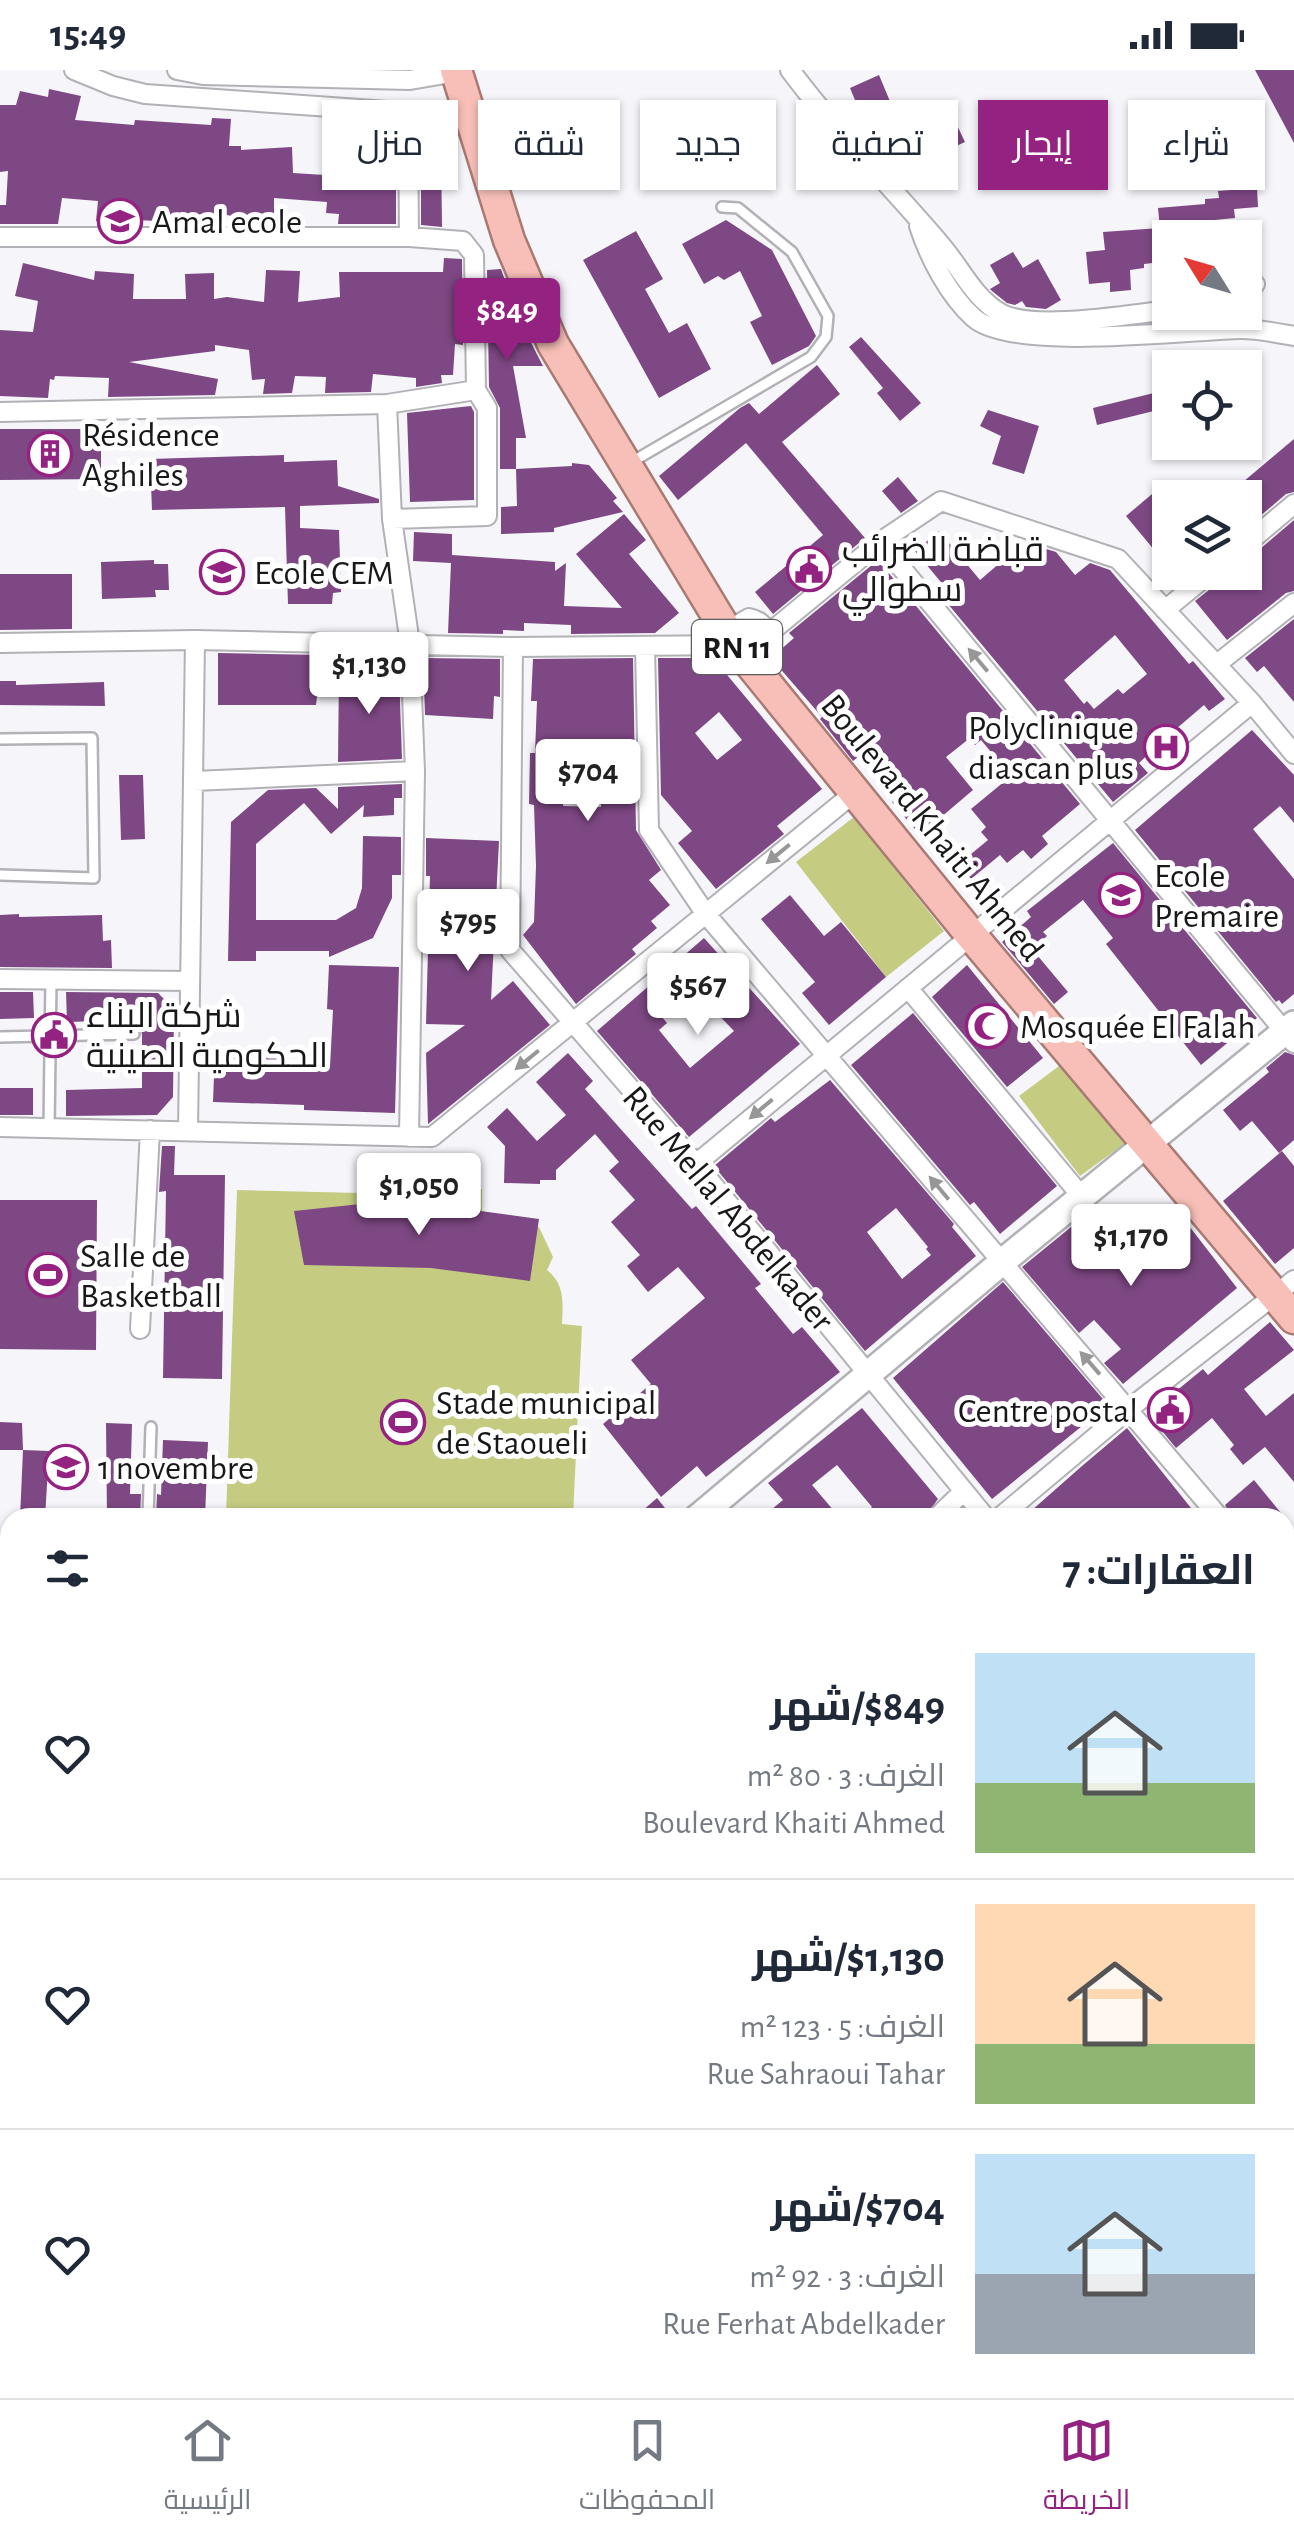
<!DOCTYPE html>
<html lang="ar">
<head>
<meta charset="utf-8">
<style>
	:root { --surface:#fff; --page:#f2f2f3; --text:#1f2937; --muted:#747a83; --line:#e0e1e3; --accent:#932281 }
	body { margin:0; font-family:"Alegreya Sans",Cairo,sans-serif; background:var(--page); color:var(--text); direction:rtl; height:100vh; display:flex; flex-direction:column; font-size:38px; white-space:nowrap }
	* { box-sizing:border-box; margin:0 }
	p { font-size:32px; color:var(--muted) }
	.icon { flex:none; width:55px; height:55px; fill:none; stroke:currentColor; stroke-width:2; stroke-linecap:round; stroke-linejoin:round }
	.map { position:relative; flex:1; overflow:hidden; direction:ltr }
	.sheet { position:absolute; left:0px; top:1438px; width:1295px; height:892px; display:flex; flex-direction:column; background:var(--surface); border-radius:30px 30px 0 0; box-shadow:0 2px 8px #0004; direction:rtl }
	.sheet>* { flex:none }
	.guide { position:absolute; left:30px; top:30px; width:1235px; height:90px; direction:rtl; display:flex; gap:20px }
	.needle { width:65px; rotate:307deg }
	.buttons { position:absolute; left:1152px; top:150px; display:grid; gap:20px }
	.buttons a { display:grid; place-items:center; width:110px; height:110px; border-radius:0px; background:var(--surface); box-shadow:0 2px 8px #0004; font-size:50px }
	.price { position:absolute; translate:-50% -85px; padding:0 22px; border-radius:10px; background:#fff; color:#222; font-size:32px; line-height:65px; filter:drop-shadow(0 2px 5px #0008) }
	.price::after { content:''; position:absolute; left:50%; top:60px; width:30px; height:22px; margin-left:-15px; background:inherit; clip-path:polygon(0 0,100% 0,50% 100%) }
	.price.on { background:var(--accent); color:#fff }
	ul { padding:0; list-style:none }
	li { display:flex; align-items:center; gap:30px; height:250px; padding:0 40px }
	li+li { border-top:2px solid var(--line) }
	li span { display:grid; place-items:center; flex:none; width:280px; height:200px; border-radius:0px; color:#555 }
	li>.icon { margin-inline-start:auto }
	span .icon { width:120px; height:120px; fill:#fffc; stroke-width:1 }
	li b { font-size:42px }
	h2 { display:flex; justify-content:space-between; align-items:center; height:120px; padding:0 40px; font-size:42px }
	.chip { padding:0 35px; border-radius:0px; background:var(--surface); box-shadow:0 2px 8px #0004; font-size:35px; line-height:90px }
	.chip.on { background:var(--accent); color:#fff }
	.status { display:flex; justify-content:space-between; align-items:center; height:70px; padding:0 50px; background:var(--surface); direction:ltr }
	.status svg { height:28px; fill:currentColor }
	.tabs { display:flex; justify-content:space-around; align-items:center; height:140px; border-top:2px solid var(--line); background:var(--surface); font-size:28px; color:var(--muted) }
	.tabs a { display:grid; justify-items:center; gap:5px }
	.tabs .on { color:var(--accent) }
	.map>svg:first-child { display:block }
	.green { fill:#c5cc81 }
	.building { fill:#7e4884; fill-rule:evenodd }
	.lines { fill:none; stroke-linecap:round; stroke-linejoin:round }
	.service-casing { stroke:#b1b1b6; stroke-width:14 }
	.minor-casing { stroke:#b1b1b6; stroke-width:22 }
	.secondary-casing { stroke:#b1b1b6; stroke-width:30 }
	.trunk-casing { stroke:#a87a74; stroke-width:35 }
	.service { stroke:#fff; stroke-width:9 }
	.minor { stroke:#fff; stroke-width:18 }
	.secondary { stroke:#fff; stroke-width:25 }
	.trunk { stroke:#f7bfb7; stroke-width:30 }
	.oneway { fill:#979798 }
	.labels { text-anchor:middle; stroke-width:10; stroke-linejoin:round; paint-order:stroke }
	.shield { fill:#fff; stroke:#5d5d5f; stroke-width:2.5 }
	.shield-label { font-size:32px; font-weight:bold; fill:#18181a }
	.poi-label { font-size:35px; fill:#18181a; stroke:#fff; text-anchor:start }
	.street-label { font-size:35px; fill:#18181a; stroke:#fff }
</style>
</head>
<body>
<div class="status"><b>15:49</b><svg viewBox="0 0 49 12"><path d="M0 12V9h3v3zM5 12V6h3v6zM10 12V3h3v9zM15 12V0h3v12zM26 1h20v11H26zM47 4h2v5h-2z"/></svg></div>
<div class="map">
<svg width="1294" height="2328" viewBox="0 0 1294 2328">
	<rect width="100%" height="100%" fill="#f5f5fa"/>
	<path class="green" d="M854,747l90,114 -58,46 -90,-115z
		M1063,993l61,81 -44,32 -61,-80z
		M361,1111l121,8v22l57,16 14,30 -6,13c18,14 16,33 15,54l20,2 -9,191 -347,1 11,-328 123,3z"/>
	<path class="building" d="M1255,0h39v73z
		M879,5l23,55 -29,13 -23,-55z
		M49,19l32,7 -6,24 59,5 1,-5 76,5 1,-7 19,1 -2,27h12v4l51,-3 1,26 32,2v-41h22v9h43v4h6v77h-58l1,-10 -13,-1 1,-11 -53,-4v25l-23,-1 -37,-11 -1,13 -95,-5 -1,4 -21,-2 2,-20 -36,-3 -4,26h-58v-19h6l2,-34 -8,1v-67h16l4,-14 28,6z
		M953,47l12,25 -37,17 -12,-25z
		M421,77h20l1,80 -21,-2z
		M1257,118l1,19 -24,2 1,9 -41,4 1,16h-25v23l-26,3v4l-14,2 1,20 -21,2v-10l-21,2 -3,-32 19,-2 -2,-18 57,-4 -2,-20 47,-4v-5l14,-1 -1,-7z
		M726,150l46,30 44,86 -7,10 -37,19 -22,-43 12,-6 -22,-45 -16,9 -6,-4 -14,8 -22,-40z
		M636,161l27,48 -18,10 24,44 18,-10 24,46 -52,29 -76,-138z
		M1013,182l10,16 15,-9 23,41 -15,9 -20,-2 -4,-6 -7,4 -8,-2 -15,-12 -2,-2 10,-6 -10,-18z
		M444,188l18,1 1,86 -8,-1 -2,31h-12l1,8 -26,4v-9l-43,-4 -2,18 -46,1 1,-16 -31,-1 -3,17 -29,1 2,-15 -13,1 -3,-30 -34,-5v6l-86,11 89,17 -3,16 -107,2 1,-19 -54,-2 -1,4 -4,-1 -2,19 -48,-2v-66l33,2 5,-31 -23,-5 8,-33 71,17 1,-9 39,3 -1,25h53l-1,-25 29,-1v26l13,-2 37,5 2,-32 34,1 -2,31 42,-5 -1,-25h104z
		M501,199l17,48 25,49h-30l13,72h-10v31h-16v-61l-11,-21 -2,-117z
		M861,267l60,66 -21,18 -23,-28 6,-5 -34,-41z
		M817,295l23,29 -58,48 83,96 -92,76 -18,-22 68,-57 -77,-92 -68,57 -19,-24 81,-68 9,-5 10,11z
		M1170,319v18l-73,18 -4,-17z
		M471,336l3,6v88l-64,2 -3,-89z
		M988,340l51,16 -15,48 -32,-10 9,-28 -21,-10z
		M0,359h101v50l-101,1z
		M1294,369v53l-8,2 -41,35v-31h-21z
		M284,385v7l53,-2 1,26 41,13v4l-79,3v22l39,2 2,62 -8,1 -1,11h-44l-3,-97 -133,3 -2,-51z
		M572,393l17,2 28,33 -4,3 10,11 -69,16v4l-53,2v-27l16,-1 -1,-37 56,-3z
		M898,407l20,24 -17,12 -19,-22z
		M1158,419l12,14v66l-44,-53z
		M624,444l22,26 -17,14 50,59 -24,20 -84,1v-9l-47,-2v8l-21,-1v4l-55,-1 3,-70 -38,-2 1,-29 38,2v21l103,7v9l11,-8 -2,43 58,2 -46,-54z
		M1294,450v71l-8,2 -59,47 -32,-39 24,-19 4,-10h22v-15l8,-2z
		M939,461l41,49 28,-24 7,8 22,-18 19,6 19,23 15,-12 20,7 79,94 4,-3 32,38 -16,12 -5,-6 -42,36 -23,22 9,10 -35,29 -165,-198 7,-5 -40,-48zM1115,565l32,39 -24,20 -5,-5 -24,20 -7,-8 -3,3 -20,-24z
		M154,490v4h14l1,26h-14l1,7 -54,2 -1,-37z
		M878,490l202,244 -38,32 6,8 -17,15 -8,-9 -16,13 -7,-8 -29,24 -12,-15 29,-24 -7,-8 5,-5 -15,-18 40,-33 -30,-36 -6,5 -5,-7 -24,19 27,33 -53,45 -28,-33 4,-3 -37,-43 -6,5 -33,-42 2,-2 -51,-59 23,-20 -5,-5z
		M0,504h72v55l-72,1z
		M1294,549v83l-30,-36 -7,6 -12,-14z
		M218,583l104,2 -6,50h-98z
		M423,588l77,1v38l-6,-1 -1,23 -68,-4z
		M633,588l3,172 25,40 -12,10 21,25 -19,16 6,7 -25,21 4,5 -60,50 -53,-69 11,-13 2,-56 -2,-61 -5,-1 1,-51h5l2,-52h-6l2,-42zM572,678l31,1 -2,58 -38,-1 1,-35 8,1z
		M658,588h55l109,131 -45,37 7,8 -68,55 -38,-46 14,-12 -31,-36zM719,642l23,28 -25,20 -22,-27z
		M339,603h60l3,86 -64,3z
		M0,611h16v4l88,-3 1,24 -105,-1z
		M1252,660l42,45v48l-14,-17 -27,23 41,50v115l-12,10 -3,-4 -3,2 -141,-172z
		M119,705h24l2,64 -24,1z
		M402,714v14h-8v17l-31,2 1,-12 -33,29 -27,-31 -48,41v76h80l20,-12 6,-20 1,-52 38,1v38h-9v23l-19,40 -44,19v-6h-73v10h-28l3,-139 37,-32 48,-2 22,21v-22z
		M426,768l73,3 -8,159 22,-19 37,44 -122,99 -2,-71 39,-28 -39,-1 4,-148h-4z
		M1113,773l144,175 -56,47 -95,-121 7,-6 -30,-38 -40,32 4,4 -15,13 36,43 -14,12 -52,-62 29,-25 -4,-6z
		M790,825l34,41 17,-14 45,55 -57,48 -27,-32 13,-11 -54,-63z
		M19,844v3l83,-2 1,26 8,-1 1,28 -112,-1v-52z
		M704,868l96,106 -111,93 -92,-106zM686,911l48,50 -44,37 -31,-38 8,-7 -12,-14z
		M329,895l70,2 -4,146 -91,-3v-5l-91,-3 2,-52 73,2 -1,14 43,1 3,-57 -6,-1z
		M967,895l76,93 -36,29 -75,-90z
		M0,922h33l1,26 -34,1z
		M66,922l92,1 16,16 -1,88 -16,18 -91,1v-26l76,-2v-53l-2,-15 -73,2z
		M913,943l144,173 -57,48 -26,-32 -4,3 -119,-140z
		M1285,982l9,3v85l-15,13 -27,-32 -12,10 -17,-21 46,-38 -3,-4z
		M568,983l25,28 -8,8 107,120 4,-3 65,78 -6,4 38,46 9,-7 38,45 -134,105 -9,-11 -36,31 -58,-73 48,-40 -20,-24 74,-62 -27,-31 -30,25 -21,-26 13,-11 -29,-33 24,-22 -26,-29 10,-9 -24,-28 -39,36v10h-16v4l-36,-1 1,-37 -18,-19 20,-19 30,33 29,-26 -30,-33z
		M830,1010l124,144 -2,3 24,29 -111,95 -151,-185 57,-48 4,4zM896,1138l32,39 -2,2 5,6 -29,24 -35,-47z
		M0,1018h33v27h-33z
		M162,1076h13l-1,29h51l-3,204 -59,-1 3,-187 -7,1z
		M1282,1081l12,15v82l-19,16 -52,-63z
		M0,1130h97l-1,150 -96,-1z
		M399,1130l140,19 -9,62 -99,-13 -127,-3 -10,-54z
		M1179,1143l58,75 -114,96 -19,-21 17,-14 -27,-29 -15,13 -57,-66 65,-53 48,58 30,-24 -11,-14z
		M1003,1212l105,123 -116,94 -99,-121z
		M1270,1252l24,28 -50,39 22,27 28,-23v89l-29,-35 -22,18 -13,-16 4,-4 -22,-27 -36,30 -28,-34 55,-45 5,6z
		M862,1338l76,91 -14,19h-64l12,-11 -35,-42 -25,20 28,33h-79l22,-18 -15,-17z
		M0,1352l22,1 1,27h-23z
		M106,1353l26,1 -2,70h11l-1,24h-33z
		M1127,1358l72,90h-176l59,-52z
		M163,1370l45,2 -3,76h-49l1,-24 4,1z
		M23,1380l26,1 -4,67h-25z
		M1254,1410l31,38h-53l-7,-13z
		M657,1428l16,20h-39z"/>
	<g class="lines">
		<defs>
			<path id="service" d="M630,393l181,-106 15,-20 2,-21 -36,-64 -54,-44 -16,-1
				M0,669l92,-1 2,140 -94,-3
				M0,967l134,-3
				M49,1058l2,-149
				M148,1448l3,-91"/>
			<path id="minor" d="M74,0l39,16 32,8 257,18 6,7 1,118
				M177,0l26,5 207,5 47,-8
				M790,0c47,63 101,116 151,175 20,23 33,54 61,69 34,17 128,0 168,-4
				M919,156c10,31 30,70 55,92 39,34 212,12 267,11 17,0 36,4 53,7
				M0,167h409l54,4 11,14 2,135 -89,14 -387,8
				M1245,218l10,-4
				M387,334l5,115 18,125 5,127
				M392,449l95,-3v-108l-11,-18
				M880,472l414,501
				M1245,475l49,-41
				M1165,540l46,-38
				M768,564l112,-92 61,-41 177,58 134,144 42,51
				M729,565l8,-10 12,-7c22,4 25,28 3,36l-12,-4
				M0,573l195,-3 318,7 222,-2
				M513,577l-3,303 186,214 290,354
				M645,577l4,183 56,83 515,605
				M1217,594l77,-61
				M194,711l221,-10 -6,366
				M0,909l190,2
				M908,918l175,210
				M0,1057l432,10 422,-344
				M188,1060l7,-490
				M696,1094l556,-461
				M140,1259l10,-199
				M936,1448l28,-27
				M999,1448l131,-110 164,-128
				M1285,1510l9,-7
				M1285,1526l9,11
				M1285,1734l9,-6"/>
			<path id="secondary" d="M697,1448l305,-256 292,-238
				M0,1514l10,1
				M0,1545h10
				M492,2328v-8"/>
			<path id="trunk" d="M456,0l53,170 44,104 182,301 236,290 323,383"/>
		</defs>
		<use href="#service" class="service-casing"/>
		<use href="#minor" class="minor-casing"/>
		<use href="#secondary" class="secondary-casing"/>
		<use href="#trunk" class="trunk-casing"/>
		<use href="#service" class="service"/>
		<use href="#minor" class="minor"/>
		<use href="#secondary" class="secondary"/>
		<use href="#trunk" class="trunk"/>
	</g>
	<defs><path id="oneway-solid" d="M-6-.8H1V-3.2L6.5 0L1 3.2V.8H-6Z" transform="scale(2.5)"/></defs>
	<g class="oneway">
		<use href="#oneway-solid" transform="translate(978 590) rotate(-130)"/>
		<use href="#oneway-solid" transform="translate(778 784) rotate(141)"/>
		<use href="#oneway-solid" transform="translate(527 990) rotate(141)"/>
		<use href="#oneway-solid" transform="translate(761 1039) rotate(140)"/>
		<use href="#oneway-solid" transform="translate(939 1118) rotate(-130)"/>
		<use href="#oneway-solid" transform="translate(1090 1293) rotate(-131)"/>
	</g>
	<defs>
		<symbol id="school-ring" viewBox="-11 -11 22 22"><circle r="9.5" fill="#fff" stroke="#932281" stroke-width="1.5"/><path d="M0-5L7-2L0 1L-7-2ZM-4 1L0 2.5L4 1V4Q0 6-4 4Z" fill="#932281"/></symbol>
		<symbol id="building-ring" viewBox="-11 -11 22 22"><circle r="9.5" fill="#fff" stroke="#932281" stroke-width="1.5"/><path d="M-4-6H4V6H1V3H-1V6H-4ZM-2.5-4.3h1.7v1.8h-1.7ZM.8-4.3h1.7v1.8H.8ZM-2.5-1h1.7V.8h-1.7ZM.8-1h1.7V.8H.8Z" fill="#932281"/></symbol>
		<symbol id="civic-ring" viewBox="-11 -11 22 22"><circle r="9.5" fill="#fff" stroke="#932281" stroke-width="1.5"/><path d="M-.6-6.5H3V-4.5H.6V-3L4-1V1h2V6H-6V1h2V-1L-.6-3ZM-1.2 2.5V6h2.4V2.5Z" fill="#932281"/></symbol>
		<symbol id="hospital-ring" viewBox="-11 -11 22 22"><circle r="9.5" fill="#fff" stroke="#932281" stroke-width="1.5"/><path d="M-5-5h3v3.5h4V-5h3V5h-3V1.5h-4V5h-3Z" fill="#932281"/></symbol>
		<symbol id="mosque-ring" viewBox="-11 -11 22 22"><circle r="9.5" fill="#fff" stroke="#932281" stroke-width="1.5"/><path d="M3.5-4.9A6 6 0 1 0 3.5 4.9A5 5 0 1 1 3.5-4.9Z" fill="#932281"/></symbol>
		<symbol id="stadium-ring" viewBox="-11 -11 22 22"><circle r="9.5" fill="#fff" stroke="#932281" stroke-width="1.5"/><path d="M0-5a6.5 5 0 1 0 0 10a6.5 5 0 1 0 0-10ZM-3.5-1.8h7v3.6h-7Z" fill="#932281"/></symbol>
	</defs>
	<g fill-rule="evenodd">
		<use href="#school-ring" x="95" y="126" width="50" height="50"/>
		<use href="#building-ring" x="25" y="359" width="50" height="50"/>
		<use href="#civic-ring" x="784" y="474" width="50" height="50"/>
		<use href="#school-ring" x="197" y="477" width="50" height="50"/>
		<use href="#hospital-ring" x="1141" y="652" width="50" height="50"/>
		<use href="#school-ring" x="1096" y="800" width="50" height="50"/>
		<use href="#mosque-ring" x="963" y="931" width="50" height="50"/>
		<use href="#civic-ring" x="29" y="940" width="50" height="50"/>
		<use href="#stadium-ring" x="23" y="1180" width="50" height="50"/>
		<use href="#civic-ring" x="1145" y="1315" width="50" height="50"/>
		<use href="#stadium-ring" x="378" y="1327" width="50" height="50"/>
		<use href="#school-ring" x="41" y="1372" width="50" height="50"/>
	</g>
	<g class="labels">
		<rect class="shield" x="692" y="550" width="90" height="54" rx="8"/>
		<g class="shield-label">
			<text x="737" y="588">RN 11</text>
		</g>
		<g class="poi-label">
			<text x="152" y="163">Amal ecole</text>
			<text x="82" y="376">Résidence<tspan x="82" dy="40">Aghiles</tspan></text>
			<text x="842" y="491">قباضة الضرائب<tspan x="842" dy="40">سطوالي</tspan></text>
			<text x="254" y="514">Ecole CEM</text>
			<text x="1134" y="669" text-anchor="end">Polyclinique<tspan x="1134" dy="40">diascan plus</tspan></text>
			<text x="1154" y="817">Ecole<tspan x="1154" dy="40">Premaire</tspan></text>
			<text x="86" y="957">شركة البناء<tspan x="86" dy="40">الحكومية الصينية</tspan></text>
			<text x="1020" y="968">Mosquée El Falah</text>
			<text x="80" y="1197">Salle de<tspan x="80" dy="40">Basketball</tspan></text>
			<text x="436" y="1344">Stade municipal<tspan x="436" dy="40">de Staoueli</tspan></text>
			<text x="1138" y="1352" text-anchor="end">Centre postal</text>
			<text x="98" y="1409">1 novembre</text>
		</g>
		<g class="street-label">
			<text transform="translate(933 757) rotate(51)" y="12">Boulevard Khaiti Ahmed</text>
			<text transform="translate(729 1138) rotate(50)" y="12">Rue Mellal Abdelkader</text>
		</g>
	</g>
</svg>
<div class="buttons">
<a><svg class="needle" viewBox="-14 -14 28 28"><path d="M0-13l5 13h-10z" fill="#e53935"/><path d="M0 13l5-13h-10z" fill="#747a83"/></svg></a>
<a><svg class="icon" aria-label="locate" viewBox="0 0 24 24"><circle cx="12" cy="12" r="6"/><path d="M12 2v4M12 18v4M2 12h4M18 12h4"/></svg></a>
<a><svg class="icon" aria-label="layers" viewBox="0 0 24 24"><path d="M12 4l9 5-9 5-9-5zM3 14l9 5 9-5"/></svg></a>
</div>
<b class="price on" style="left:507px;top:293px">$849</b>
<b class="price" style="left:369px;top:647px">$1,130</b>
<b class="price" style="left:588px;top:754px">$704</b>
<b class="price" style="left:468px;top:904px">$795</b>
<b class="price" style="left:698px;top:968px">$567</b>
<b class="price" style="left:419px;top:1168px">$1,050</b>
<b class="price" style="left:1131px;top:1219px">$1,170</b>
<div class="guide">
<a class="chip">شراء</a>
<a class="chip on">إيجار</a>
<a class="chip">تصفية</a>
<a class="chip">جديد</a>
<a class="chip">شقة</a>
<a class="chip">منزل</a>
</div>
<section class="sheet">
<h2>العقارات: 7<svg class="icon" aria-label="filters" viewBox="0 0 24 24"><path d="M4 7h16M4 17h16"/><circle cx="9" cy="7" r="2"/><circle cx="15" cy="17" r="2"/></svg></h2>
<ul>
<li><span style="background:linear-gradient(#bfe0f5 65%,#8fb573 0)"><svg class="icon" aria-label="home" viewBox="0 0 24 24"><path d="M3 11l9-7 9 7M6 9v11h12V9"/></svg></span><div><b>$849/شهر</b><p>الغرف: 3 · 80 m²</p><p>Boulevard Khaiti Ahmed</p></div><svg class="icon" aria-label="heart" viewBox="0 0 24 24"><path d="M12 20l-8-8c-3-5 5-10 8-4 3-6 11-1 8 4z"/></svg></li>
<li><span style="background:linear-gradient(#ffd9b3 70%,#8fb573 0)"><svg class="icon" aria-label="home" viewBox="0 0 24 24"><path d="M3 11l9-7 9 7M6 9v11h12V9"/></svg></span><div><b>$1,130/شهر</b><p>الغرف: 5 · 123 m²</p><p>Rue Sahraoui Tahar</p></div><svg class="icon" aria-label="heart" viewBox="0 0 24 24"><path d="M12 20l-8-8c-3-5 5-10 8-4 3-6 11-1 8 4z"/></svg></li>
<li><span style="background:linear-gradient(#bfe0f5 60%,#9aa5b1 0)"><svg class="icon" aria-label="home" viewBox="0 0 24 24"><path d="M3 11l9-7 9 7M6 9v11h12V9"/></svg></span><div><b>$704/شهر</b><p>الغرف: 3 · 92 m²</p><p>Rue Ferhat Abdelkader</p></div><svg class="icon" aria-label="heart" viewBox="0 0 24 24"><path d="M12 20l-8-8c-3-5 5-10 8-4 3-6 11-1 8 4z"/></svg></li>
</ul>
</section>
</div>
<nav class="tabs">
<a class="on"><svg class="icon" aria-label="map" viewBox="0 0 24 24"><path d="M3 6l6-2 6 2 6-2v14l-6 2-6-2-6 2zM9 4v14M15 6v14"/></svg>الخريطة</a>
<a><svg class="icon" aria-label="saved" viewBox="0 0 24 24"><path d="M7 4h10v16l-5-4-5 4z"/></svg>المحفوظات</a>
<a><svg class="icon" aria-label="home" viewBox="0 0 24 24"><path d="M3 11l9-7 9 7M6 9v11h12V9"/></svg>الرئيسية</a>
</nav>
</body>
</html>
